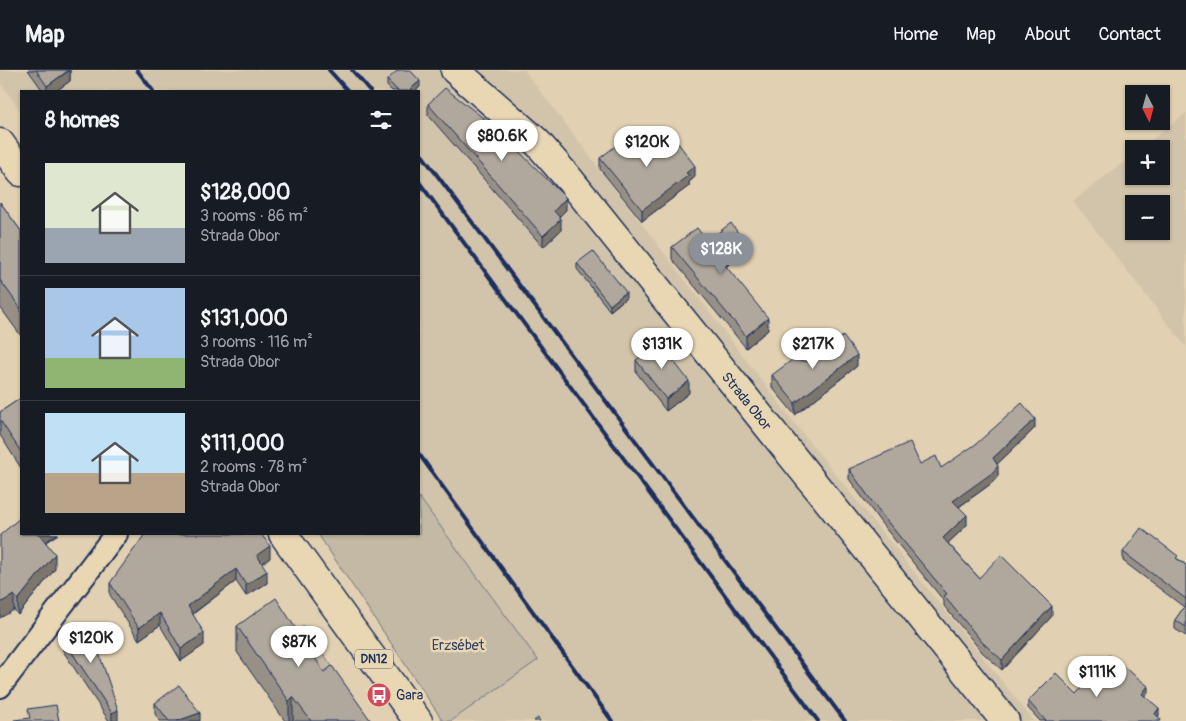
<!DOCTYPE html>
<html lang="en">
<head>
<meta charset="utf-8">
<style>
	:root { --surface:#171b24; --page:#242831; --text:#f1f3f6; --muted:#9ea1a6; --line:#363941; --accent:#8c9099 }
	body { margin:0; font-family:Pangolin,sans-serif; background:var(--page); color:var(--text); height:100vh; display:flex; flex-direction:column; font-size:19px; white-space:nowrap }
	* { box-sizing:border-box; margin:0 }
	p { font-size:16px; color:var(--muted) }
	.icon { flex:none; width:28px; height:28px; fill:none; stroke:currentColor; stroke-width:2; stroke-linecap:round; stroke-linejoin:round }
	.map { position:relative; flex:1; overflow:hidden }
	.sheet { position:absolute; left:20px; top:20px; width:400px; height:445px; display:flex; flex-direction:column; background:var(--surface); border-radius:0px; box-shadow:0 1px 4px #0004 }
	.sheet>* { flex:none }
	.needle { width:32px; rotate:174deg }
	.tools { position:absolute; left:1125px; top:15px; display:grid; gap:10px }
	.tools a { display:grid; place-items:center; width:45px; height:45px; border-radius:0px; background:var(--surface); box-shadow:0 1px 4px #0004; font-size:25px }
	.price { position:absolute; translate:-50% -42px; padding:0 11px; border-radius:18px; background:#fff; color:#222; font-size:16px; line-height:32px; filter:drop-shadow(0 1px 2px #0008) }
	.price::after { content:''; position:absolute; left:50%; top:30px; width:15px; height:11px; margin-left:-8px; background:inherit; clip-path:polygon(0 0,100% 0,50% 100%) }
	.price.on { background:var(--accent); color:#fff }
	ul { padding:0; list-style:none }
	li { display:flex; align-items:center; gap:15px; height:125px; padding:0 25px }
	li+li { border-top:1px solid var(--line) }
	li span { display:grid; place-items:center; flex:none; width:140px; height:100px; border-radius:0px; color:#555 }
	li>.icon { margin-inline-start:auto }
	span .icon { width:60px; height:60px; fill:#fffc; stroke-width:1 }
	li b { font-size:21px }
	h2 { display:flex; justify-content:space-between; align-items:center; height:60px; padding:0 25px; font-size:21px }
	header { display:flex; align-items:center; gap:30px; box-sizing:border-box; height:70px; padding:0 25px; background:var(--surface); border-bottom:1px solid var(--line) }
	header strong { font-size:24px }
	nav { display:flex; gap:28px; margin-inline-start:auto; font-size:18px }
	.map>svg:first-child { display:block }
	.built { fill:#d2c4ab; fill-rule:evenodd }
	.green { fill:#c3b9a5; stroke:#6f7482 }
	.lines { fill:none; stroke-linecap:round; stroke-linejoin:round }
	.minor-casing { stroke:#1b2f5e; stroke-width:26 }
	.tertiary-casing { stroke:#1b2f5e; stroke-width:31 }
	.primary-casing { stroke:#1b2f5e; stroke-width:31 }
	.minor { stroke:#e9d7b4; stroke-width:22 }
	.tertiary { stroke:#e9d7b4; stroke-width:28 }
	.primary { stroke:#e9d7b4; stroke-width:28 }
	.rail { stroke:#1b2f5e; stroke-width:4 }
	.wall { fill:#979086; stroke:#1b2f5e }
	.shaded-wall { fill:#7b766d; stroke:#1b2f5e }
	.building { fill:#b0a89c; stroke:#1b2f5e }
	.labels { text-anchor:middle; stroke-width:5; stroke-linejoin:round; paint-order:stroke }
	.shield { fill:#e9d7b4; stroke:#596178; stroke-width:1 }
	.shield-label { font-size:12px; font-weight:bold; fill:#1b2f5e }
	.street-label { font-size:14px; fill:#1b2f5e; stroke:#e9d7b4 }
	.park-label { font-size:14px; fill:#344469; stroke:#e9d7b4 }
	.poi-label { font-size:14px; fill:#1b2f5e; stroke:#e9d7b4; text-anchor:start }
</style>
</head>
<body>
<header>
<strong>Map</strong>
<nav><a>Home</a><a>Map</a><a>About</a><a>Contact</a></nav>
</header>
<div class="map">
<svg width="1186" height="651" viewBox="0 0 1186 651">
	<rect width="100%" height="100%" fill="#e1d0b1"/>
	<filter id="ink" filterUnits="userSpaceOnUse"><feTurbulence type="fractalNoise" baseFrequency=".02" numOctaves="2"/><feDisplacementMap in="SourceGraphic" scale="10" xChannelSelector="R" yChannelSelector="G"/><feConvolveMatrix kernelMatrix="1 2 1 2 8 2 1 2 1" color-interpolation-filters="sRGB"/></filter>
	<g filter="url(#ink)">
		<path class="built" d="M0,0h524l272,355 238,296h-583l86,-61 -118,-163v-406h-398v21l-21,-30z
			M1186,43v234l-113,-146 61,-47v22h27v-27h-21zM1134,134h27v27h-27z"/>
		<path class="green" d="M419,427l119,163 -87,61h-8l-125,-187h101z
			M304,556l66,95 -85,-81z"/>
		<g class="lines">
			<defs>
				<path id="minor" d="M0,616l116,-152"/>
				<path id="tertiary" d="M455,0l81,71 34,39 435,541"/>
				<path id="primary" d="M0,73l21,29
					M283,464l135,187"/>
			</defs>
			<use href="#minor" class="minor-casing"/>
			<use href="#tertiary" class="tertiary-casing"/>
			<use href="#primary" class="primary-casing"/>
			<use href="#minor" class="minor"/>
			<use href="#tertiary" class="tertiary"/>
			<use href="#primary" class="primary"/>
			<path class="rail" d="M137,0l16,21
				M329,0l19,21
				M352,0l18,21
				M419,81l426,570
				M419,112l399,539
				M419,384l193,267"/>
		</g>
		<path class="wall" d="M28,0h42v11l-14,10h-13z
			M387,10l33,7 -5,4h-23l-5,-5z
			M428,34l138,106 -7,7 2,13 -18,17 -115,-132z
			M654,85l41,22 -6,5v4l-47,35 -42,-52v-11z
			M0,132l21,29v105l-21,-29z
			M704,167l7,1 33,14 -18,14 42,64 -22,18 -74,-89v-12z
			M577,193l49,35 -16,13 -33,-42z
			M636,290l53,33 -23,18 -30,-39z
			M857,296l-62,49 -23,-28v-12z
			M21,328v70l-21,-33v-23z
			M1035,358l-38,36 1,12 -6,7 -33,24 8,18 -19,18 31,35 73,38 -50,54 -20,-18 -38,-46v-5l-63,-78 -32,-44v-10l71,-5 21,4z
			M58,464l-12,8 9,27 -37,46 -4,-5 -14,-75z
			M1123,482l55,7 8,6v71l-11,-7v-9l9,-13 -61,-46z
			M270,488l-8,5 5,20 -21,13 -10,-15 -43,33 11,31 -23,16 -21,-36 -21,15 -29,-45v-12z
			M237,556l87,46 47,49h-86l-48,-69z
			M63,569l55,82h-9l-46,-70z
			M1148,623l-3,3 14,19 -1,2 3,4h-121l-12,-13v-7l49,-7z
			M155,633l45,18h-40l-5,-7z"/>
		<path class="shaded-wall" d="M70,0v11l-14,10h-9v-5z
			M420,11v6l-5,4h-7z
			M695,96v11l-6,5v4l-47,35v-11l44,-37z
			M566,128v12l-12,12v-11z
			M561,149v11l-18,17v-11z
			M744,171v11l-24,19v-12z
			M626,222v6l-16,13v-6z
			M768,248v12l-22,18v-12z
			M857,285v11l-62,49v-12z
			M689,311v12l-23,18v-12z
			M1035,349v9l-42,40v-10z
			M998,396v10l-6,7 -39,28v-10z
			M967,445v10l-24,23v-10z
			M37,464h21l-21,13z
			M270,476v12l-13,9v-12z
			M55,484v15l-37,46v-15z
			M236,499v12l-48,36v-11z
			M267,501v12l-21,13v-11z
			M14,525v15l-14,8v-15z
			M1052,536v10l-50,54v-10z
			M160,543v12l-21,15v-12z
			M204,563v12l-23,16v-12z
			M1148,616v7l-6,8v-7z
			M293,627v24h-4v-20z
			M1159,638v7l-4,6v-7z
			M118,640v11h-6v-8z
			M200,643v8h-23z"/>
		<path class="building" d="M36,0h33l-22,16z
			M398,0h12l10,11 -12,10h-10l-11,-11z
			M445,18l47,37 74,73 -12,13 7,8 -18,17 -115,-132z
			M635,61l19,24 21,-16 20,27 -9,7 3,2 -47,35 -42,-52z
			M0,132l21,29v78l-21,-29z
			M731,153l13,18 -24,18 48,59 -22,18 -74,-89 25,-19 7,9 4,-3 3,4z
			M593,181l33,41 -16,13 -33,-42z
			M843,266l14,19 -62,48 -23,-28 20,-15 21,2z
			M659,272l30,39 -23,18 -30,-39z
			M21,328v54l-21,-32v-8z
			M1022,333l13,16 -42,39 5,8 -6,7 -39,28 14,14 -24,23 36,40 22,-23 51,51 -50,54 -20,-18 -38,-46 3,-2 -66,-80 -32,-45 61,-27 10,22 16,-8 5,12 35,-24z
			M21,447v17h18l16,20 -37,46 -4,-5 -14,8v-68z
			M1141,458l37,28 -2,2 10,7v34l-63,-47z
			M145,464h116l9,12 -13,9 10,16 -21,14 -10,-16 -48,37 16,27 -23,16 -21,-36 -21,15 -29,-45z
			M276,528l48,74 8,-6 39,55h-60l-18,-24 -4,4 -52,-75z
			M1186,534v23l-11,-7z
			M84,556l12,18 22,66 -6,3 -49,-74z
			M1109,585l39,31 -6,8 17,14 -4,6 6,5 -1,2h-114l-18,-20 28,-28 21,21z
			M179,615l21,28 -23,8h-8l-14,-18z
			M56,635l3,16h-45v-1l16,-2 -2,-9z
			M538,648l2,3h-6z"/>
	</g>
	<defs>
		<symbol id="bus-disc" viewBox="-11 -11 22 22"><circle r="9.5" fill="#d1495b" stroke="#e9d7b4"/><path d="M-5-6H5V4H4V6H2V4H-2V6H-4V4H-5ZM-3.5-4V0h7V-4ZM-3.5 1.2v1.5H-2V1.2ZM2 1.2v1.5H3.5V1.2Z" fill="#fff"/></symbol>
	</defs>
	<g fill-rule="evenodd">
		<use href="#bus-disc" x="365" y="611" width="28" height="28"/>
	</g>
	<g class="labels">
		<rect class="shield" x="355" y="579.5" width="38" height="19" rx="4"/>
		<g class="shield-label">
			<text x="374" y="593">DN12</text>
		</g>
		<g class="street-label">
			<text transform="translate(747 331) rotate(51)" y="5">Strada Obor</text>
		</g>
		<g class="park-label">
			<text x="458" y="580">Erzsébet</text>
		</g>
		<g class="poi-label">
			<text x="396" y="630">Gara</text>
		</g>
	</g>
</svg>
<div class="tools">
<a><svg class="needle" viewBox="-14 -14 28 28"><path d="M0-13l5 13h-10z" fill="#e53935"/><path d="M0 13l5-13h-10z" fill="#9ea1a6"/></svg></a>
<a>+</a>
<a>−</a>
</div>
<b class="price" style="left:502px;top:92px">$80.6K</b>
<b class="price" style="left:647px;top:98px">$120K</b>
<b class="price on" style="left:721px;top:205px">$128K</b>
<b class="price" style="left:662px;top:300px">$131K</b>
<b class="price" style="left:813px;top:300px">$217K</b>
<b class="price" style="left:91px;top:594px">$120K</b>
<b class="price" style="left:299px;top:598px">$87K</b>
<b class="price" style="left:1097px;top:628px">$111K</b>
<section class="sheet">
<h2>8 homes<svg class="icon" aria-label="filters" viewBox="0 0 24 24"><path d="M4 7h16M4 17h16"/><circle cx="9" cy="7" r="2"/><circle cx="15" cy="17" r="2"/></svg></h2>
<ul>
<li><span style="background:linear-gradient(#dfe7d0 65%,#9aa5b1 0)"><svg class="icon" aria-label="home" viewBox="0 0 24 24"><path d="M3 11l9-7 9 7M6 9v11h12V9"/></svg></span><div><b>$128,000</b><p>3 rooms · 86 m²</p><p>Strada Obor</p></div></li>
<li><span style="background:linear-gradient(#a9c7e8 70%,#8fb573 0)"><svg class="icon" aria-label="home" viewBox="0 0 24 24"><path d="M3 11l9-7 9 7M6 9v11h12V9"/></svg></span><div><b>$131,000</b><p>3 rooms · 116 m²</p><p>Strada Obor</p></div></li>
<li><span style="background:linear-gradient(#bfe0f5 60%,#b9a48a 0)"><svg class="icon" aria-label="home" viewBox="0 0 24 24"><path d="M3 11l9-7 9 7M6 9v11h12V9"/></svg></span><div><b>$111,000</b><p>2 rooms · 78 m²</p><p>Strada Obor</p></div></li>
</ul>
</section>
</div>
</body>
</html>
